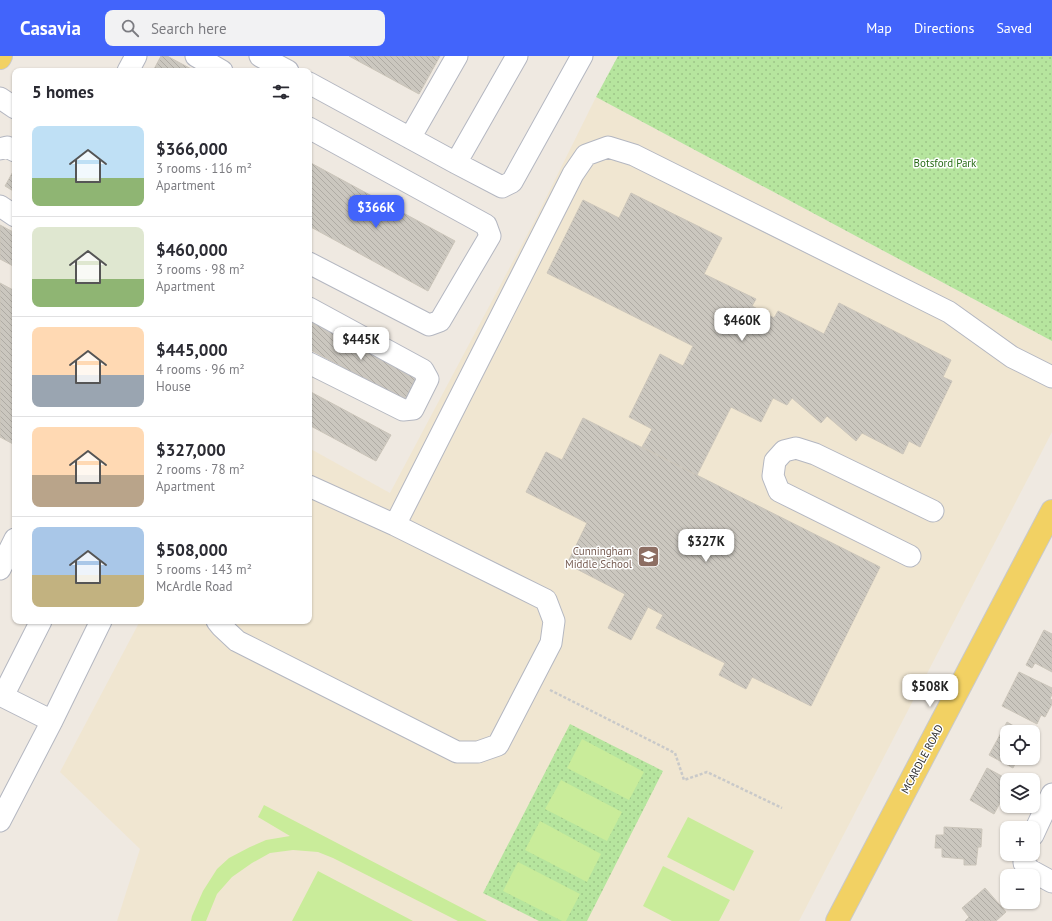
<!DOCTYPE html>
<html lang="en">
<head>
<meta charset="utf-8">
<style>
	:root { --surface:#fff; --page:#f2f2f3; --text:#2b2b33; --muted:#7c7c81; --line:#e1e1e2; --accent:#4264fb }
	body { margin:0; font-family:"PT Sans",sans-serif; background:var(--page); color:var(--text); height:100vh; display:flex; flex-direction:column; font-size:15px; white-space:nowrap }
	* { box-sizing:border-box; margin:0 }
	p { font-size:13px; color:var(--muted) }
	.icon { flex:none; width:22px; height:22px; fill:none; stroke:currentColor; stroke-width:2; stroke-linecap:round; stroke-linejoin:round }
	.map { position:relative; flex:1; overflow:hidden }
	.side { position:absolute; left:12px; top:12px; width:300px; height:556px; display:flex; flex-direction:column; background:var(--surface); border-radius:8px; box-shadow:0 1px 3px #0004 }
	.side>* { flex:none }
	.tools { position:absolute; left:1000px; top:669px; display:grid; gap:8px }
	.tools a { display:grid; place-items:center; width:40px; height:40px; border-radius:8px; background:var(--surface); box-shadow:0 1px 3px #0004; font-size:20px }
	.price { position:absolute; translate:-50% -34px; padding:0 9px; border-radius:8px; background:#fff; color:#222; font-size:13px; line-height:26px; filter:drop-shadow(0 1px 2px #0008) }
	.price::after { content:''; position:absolute; left:50%; top:24px; width:12px; height:9px; margin-left:-6px; background:inherit; clip-path:polygon(0 0,100% 0,50% 100%) }
	.price.active { background:var(--accent); color:#fff }
	ul { padding:0; list-style:none }
	li { display:flex; align-items:center; gap:12px; height:100px; padding:0 20px }
	li+li { border-top:1px solid var(--line) }
	li span { display:grid; place-items:center; flex:none; width:112px; height:80px; border-radius:8px; color:#555 }
	li>.icon { margin-inline-start:auto }
	span .icon { width:48px; height:48px; fill:#fffc; stroke-width:1 }
	li b { font-size:17px }
	h2 { display:flex; justify-content:space-between; align-items:center; height:48px; padding:0 20px; font-size:17px }
	header { display:flex; align-items:center; gap:24px; box-sizing:border-box; height:56px; padding:0 20px; background:var(--accent); color:#fff }
	header strong { font-size:19px }
	nav { display:flex; gap:22px; margin-inline-start:auto; font-size:14px }
	.search { width:280px; height:36px; background:var(--page); display:flex; align-items:center; gap:10px; box-sizing:border-box; padding:0 14px; border-radius:8px; color:var(--muted); font-size:15px }
	.map>svg:first-child { display:block }
	.education { fill:#f0e6d1 }
	.park { fill:url(#park-dots) }
	.pitch { fill:#c9ec9a }
	.building { fill:url(#building-back-hatch); stroke:#cbc5ba }
	.lines { fill:none; stroke-linecap:round; stroke-linejoin:round }
	.minor-casing { stroke:#b4b7c1; stroke-width:23 }
	.major-casing { stroke:#c9c9c9; stroke-width:24 }
	.path { stroke:#c9c9c9; stroke-width:2.5; stroke-dasharray:3 2; stroke-linecap:butt }
	.minor { stroke:#fff; stroke-width:21 }
	.major { stroke:#f2d163; stroke-width:22 }
	.labels { text-anchor:middle; stroke-width:3; stroke-linejoin:round; paint-order:stroke }
	.park-label { font-size:11px; fill:#2c6e1b; stroke:#fff }
	.education-label { font-size:11px; fill:#785e54; stroke:#fff; text-anchor:end }
	.street-label { font-size:11px; fill:#2e2e2e; stroke:#fff }
</style>
</head>
<body>
<header>
<strong>Casavia</strong>
<div class="search"><svg class="icon" aria-label="search" viewBox="0 0 24 24"><circle cx="10" cy="10" r="6"/><path d="M15 15l6 6"/></svg>Search here</div>
<nav><a>Map</a><a>Directions</a><a>Saved</a></nav>
</header>
<div class="map">
<svg width="1052" height="865" viewBox="0 0 1052 865">
	<defs>
		<pattern id="park-dots" width="8" height="8" patternUnits="userSpaceOnUse"><rect width="8" height="8" fill="#b6e59e"/><path d="M2 2h.1M6 6h.1" fill="none" stroke="#9dc588" stroke-width="1.8" stroke-linecap="round"/></pattern>
		<pattern id="building-back-hatch" width="6" height="6" patternUnits="userSpaceOnUse"><rect width="6" height="6" fill="#cbc7bf"/><path d="M-1 5l2 2M0 0l6 6M5-1l2 2" fill="none" stroke="#afaba4"/></pattern>
	</defs>
	<rect width="100%" height="100%" fill="#efe9e1"/>
	<path class="education" d="M596,41l456,244v91l-253,489h-682l23,-72 -80,-77 80,-151h169v-173l81,45 145,-273z"/>
	<path class="park" d="M618,0h434v285l-456,-244z
		M570,668l93,47 -76,150h-48l-56,-28z"/>
	<path class="pitch" d="M582,683l62,33 -15,28 -62,-32z
		M561,724l61,32 -15,29 -62,-32z
		M264,749l223,116h-29l-125,-63 -15,-6 -25,-2 -23,3 -18,10 -20,14 -15,17 -11,27h-15l1,-5 11,-25 14,-22 12,-11 21,-11 16,-7 24,-4 -32,-19z
		M688,761l66,34 -20,40 -67,-34z
		M540,765l61,33 -14,28 -62,-32z
		M518,806l62,32 -14,27h-4l-59,-30z
		M663,810l67,34 -11,21h-47l-29,-15z
		M318,815l95,50h-121z"/>
	<path class="building" d="M161,0h6l28,15h-42z
		M349,0h91l-21,38z
		M309,106l146,79 -27,50 -119,-65z
		M15,112v24l-10,-6z
		M631,137l91,45 -18,36 52,25 -4,7 22,12 4,-7 46,23 15,-31 112,57 -8,17 9,4 -32,66 -11,-6 -6,13 -41,-21 -6,8 -29,-25 -6,7 -29,-25 -5,7 -14,-7 -12,24 -30,-15 -34,68 -55,-28 10,-18 -23,-12 31,-63 23,12 10,-20 -146,-73 36,-73 36,18z
		M0,169l15,8v34l-15,-8z
		M0,227l15,8v154l-15,-8z
		M309,261l112,60 -14,24 -98,-52z
		M309,335l82,44 -15,26 -67,-36z
		M583,362l297,149 -69,139 -59,-29 -6,12 -27,-14 6,-12 -69,-35 7,-13 -15,-8 -17,33 -23,-12 17,-34 -58,-30 20,-41 -61,-31 20,-40 16,8z
		M1044,574l8,4v38l-17,-9 -3,5 -6,-3z
		M1019,616l33,16v6l-2,5 2,1v4l-7,13 -4,-2 -4,9 -35,-18z
		M1007,666l17,10h-17v26h11l-5,10 -24,-13z
		M987,712l22,12h-2v10l-13,24 -24,-14z
		M944,771l38,2 -1,18h-3l-2,18h-12v-6l-22,-2v-9h-7l1,-13h8z
		M985,832l21,24 -10,9h-31l4,-4 -7,-9z"/>
	<g class="lines">
		<defs>
			<path id="minor" d="M196,0l26,15
				M260,0l28,15
				M128,15l8,-15
				M309,27l147,80 46,24 10,-5 70,-126
				M0,42l15,10
				M309,72l177,97 4,11 -50,85 -11,4 -120,-62
				M410,82l47,-82
				M0,93l7,-2 8,4
				M456,107l61,-107
				M0,150l15,10
				M309,252l114,62 5,9 -15,30 -10,1 -94,-47
				M395,469l178,-351 13,-19 22,-8 26,8 315,157 63,45 40,20
				M910,500l-131,-65 -6,-15 2,-15 9,-10 12,-3 19,6 118,57
				M0,513l15,-30
				M217,565l4,5 16,15 220,111h21l20,-7 53,-102 3,-22 -8,-21 -151,-75 -86,-39
				M0,639l52,26 49,-100
				M3,640l38,-75
				M0,765l52,-100
				M1033,779l19,-41
				M1024,798v9l6,7 22,12"/>
			<path id="major" d="M0,2l1,-2
				M837,865l215,-410"/>
		</defs>
		<use href="#minor" class="minor-casing"/>
		<use href="#major" class="major-casing"/>
		<path class="path" d="M550,634l125,63 9,27 23,-8 75,36"/>
		<use href="#minor" class="minor"/>
		<use href="#major" class="major"/>
	</g>
	<defs>
		<symbol id="school-square" viewBox="-11 -11 22 22"><rect x="-9" y="-9" width="18" height="18" rx="4" fill="#8d6e63" stroke="#fff"/><path d="M0-5L7-2L0 1L-7-2ZM-4 1L0 2.5L4 1V4Q0 6-4 4Z" fill="#fff"/></symbol>
	</defs>
	<g fill-rule="evenodd">
		<use href="#school-square" x="636" y="488" width="25" height="25"/>
	</g>
	<g class="labels">
		<g class="park-label">
			<text x="945" y="111">Botsford Park</text>
		</g>
		<g class="education-label">
			<text x="632" y="499">Cunningham<tspan x="632" dy="13">Middle School</tspan></text>
		</g>
		<g class="street-label">
			<text transform="translate(922 703) rotate(-62)" y="4">MCARDLE ROAD</text>
		</g>
	</g>
</svg>
<div class="tools">
<a><svg class="icon" aria-label="locate" viewBox="0 0 24 24"><circle cx="12" cy="12" r="6"/><path d="M12 2v4M12 18v4M2 12h4M18 12h4"/></svg></a>
<a><svg class="icon" aria-label="layers" viewBox="0 0 24 24"><path d="M12 4l9 5-9 5-9-5zM3 14l9 5 9-5"/></svg></a>
<a>+</a>
<a>−</a>
</div>
<b class="price active" style="left:376px;top:173px">$366K</b>
<b class="price" style="left:742px;top:286px">$460K</b>
<b class="price" style="left:361px;top:305px">$445K</b>
<b class="price" style="left:706px;top:507px">$327K</b>
<b class="price" style="left:930px;top:652px">$508K</b>
<section class="side">
<h2>5 homes<svg class="icon" aria-label="filters" viewBox="0 0 24 24"><path d="M4 7h16M4 17h16"/><circle cx="9" cy="7" r="2"/><circle cx="15" cy="17" r="2"/></svg></h2>
<ul>
<li><span style="background:linear-gradient(#bfe0f5 65%,#8fb573 0)"><svg class="icon" aria-label="home" viewBox="0 0 24 24"><path d="M3 11l9-7 9 7M6 9v11h12V9"/></svg></span><div><b>$366,000</b><p>3 rooms · 116 m²</p><p>Apartment</p></div></li>
<li><span style="background:linear-gradient(#dfe7d0 65%,#8fb573 0)"><svg class="icon" aria-label="home" viewBox="0 0 24 24"><path d="M3 11l9-7 9 7M6 9v11h12V9"/></svg></span><div><b>$460,000</b><p>3 rooms · 98 m²</p><p>Apartment</p></div></li>
<li><span style="background:linear-gradient(#ffd9b3 60%,#9aa5b1 0)"><svg class="icon" aria-label="home" viewBox="0 0 24 24"><path d="M3 11l9-7 9 7M6 9v11h12V9"/></svg></span><div><b>$445,000</b><p>4 rooms · 96 m²</p><p>House</p></div></li>
<li><span style="background:linear-gradient(#ffd9b3 60%,#b9a48a 0)"><svg class="icon" aria-label="home" viewBox="0 0 24 24"><path d="M3 11l9-7 9 7M6 9v11h12V9"/></svg></span><div><b>$327,000</b><p>2 rooms · 78 m²</p><p>Apartment</p></div></li>
<li><span style="background:linear-gradient(#a9c7e8 60%,#c2b280 0)"><svg class="icon" aria-label="home" viewBox="0 0 24 24"><path d="M3 11l9-7 9 7M6 9v11h12V9"/></svg></span><div><b>$508,000</b><p>5 rooms · 143 m²</p><p>McArdle Road</p></div></li>
</ul>
</section>
</div>
</body>
</html>
